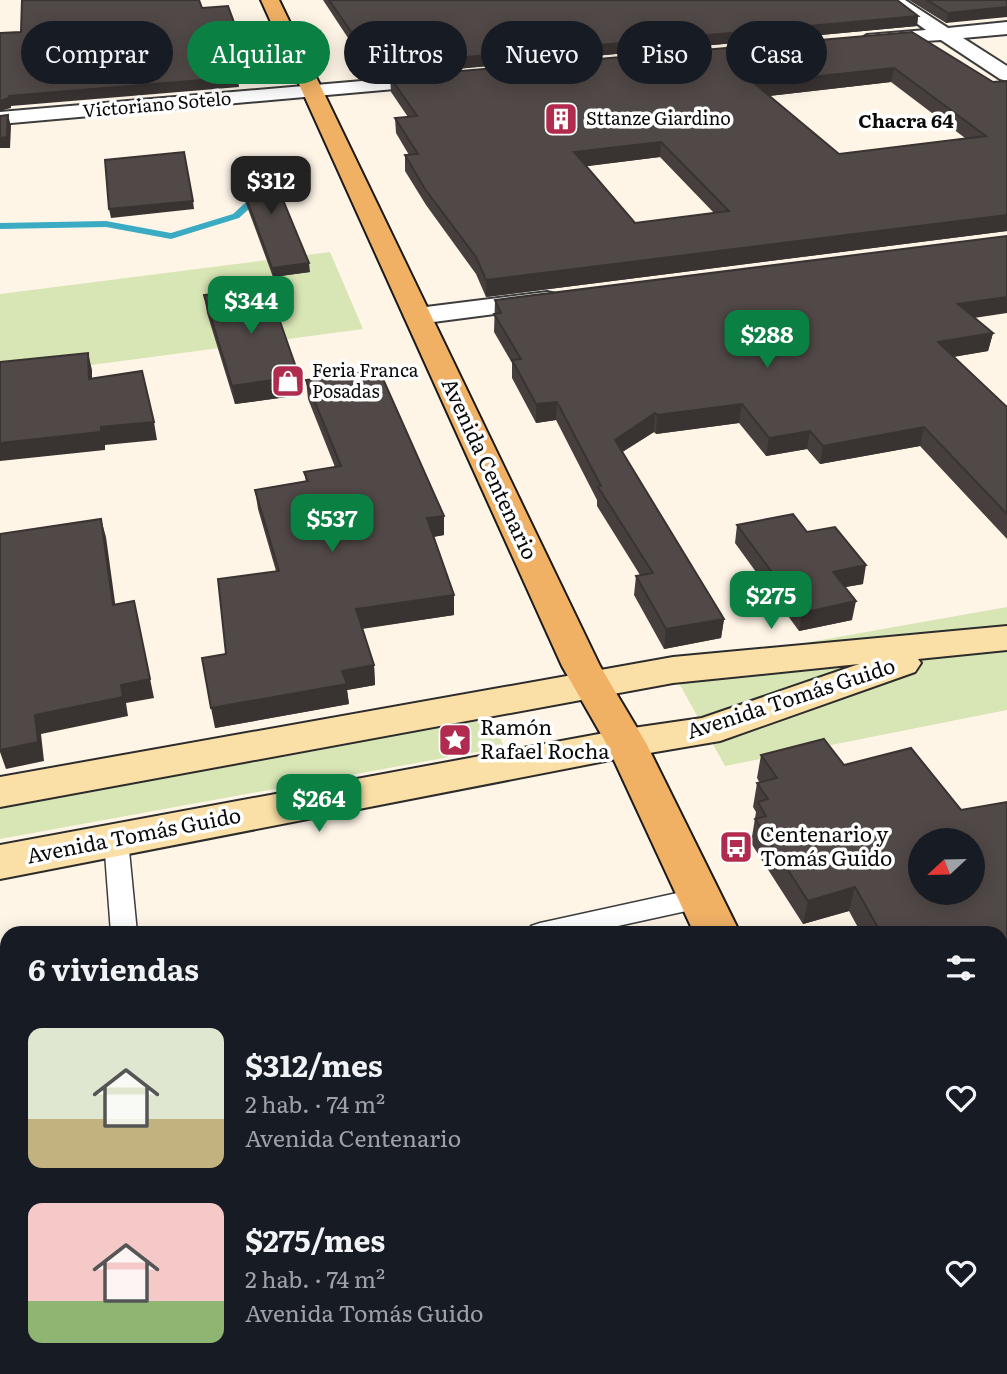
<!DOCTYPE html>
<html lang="es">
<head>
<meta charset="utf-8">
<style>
	:root { --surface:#171b24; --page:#242831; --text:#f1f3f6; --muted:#9ea1a6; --accent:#0b8043 }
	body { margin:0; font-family:Literata,serif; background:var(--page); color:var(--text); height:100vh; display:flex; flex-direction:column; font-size:26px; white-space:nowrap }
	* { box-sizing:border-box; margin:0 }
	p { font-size:23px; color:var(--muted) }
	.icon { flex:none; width:38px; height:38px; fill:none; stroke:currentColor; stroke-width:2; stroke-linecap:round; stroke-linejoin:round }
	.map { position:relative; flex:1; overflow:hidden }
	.panel { position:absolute; left:0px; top:926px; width:1008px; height:450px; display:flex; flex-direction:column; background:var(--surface); border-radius:21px 21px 0 0; box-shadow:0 4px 18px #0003 }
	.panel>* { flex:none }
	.guide { position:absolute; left:21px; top:21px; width:966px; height:63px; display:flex; gap:14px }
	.needle { width:46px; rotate:248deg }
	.buttons { position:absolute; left:908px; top:828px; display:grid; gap:14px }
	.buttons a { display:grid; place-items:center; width:77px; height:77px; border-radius:50%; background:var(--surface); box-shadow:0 4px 18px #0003; font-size:35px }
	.price { position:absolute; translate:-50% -60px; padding:0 16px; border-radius:14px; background:var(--accent); color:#fff; font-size:23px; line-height:46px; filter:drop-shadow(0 2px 4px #0008) }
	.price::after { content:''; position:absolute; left:50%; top:42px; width:21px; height:16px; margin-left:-10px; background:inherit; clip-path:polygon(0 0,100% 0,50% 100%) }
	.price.selected { background:#222; color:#fff }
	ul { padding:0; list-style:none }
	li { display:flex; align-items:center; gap:21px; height:175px; padding:0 28px }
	li span { display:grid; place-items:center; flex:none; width:196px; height:140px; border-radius:14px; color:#555 }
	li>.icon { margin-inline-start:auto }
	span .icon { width:84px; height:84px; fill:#fffc; stroke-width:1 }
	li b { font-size:30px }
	h2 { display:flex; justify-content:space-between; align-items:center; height:84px; padding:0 28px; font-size:30px }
	.tag { padding:0 24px; border-radius:32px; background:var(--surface); box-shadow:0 4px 18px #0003; font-size:24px; line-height:63px }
	.tag.selected { background:var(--accent); color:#fff }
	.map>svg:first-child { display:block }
	.green { fill:#d8e5b4 }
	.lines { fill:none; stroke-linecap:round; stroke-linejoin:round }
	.stream { fill:#3babc4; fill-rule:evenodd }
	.lane-casing { stroke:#3d3d3d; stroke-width:3 }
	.street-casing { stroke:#3d3d3d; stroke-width:4 }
	.secondary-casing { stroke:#2c2c2c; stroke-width:4 }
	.primary-casing { stroke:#1b1b1b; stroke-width:4 }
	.lane { fill:#fff; fill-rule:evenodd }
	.street { fill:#fff; fill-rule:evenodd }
	.secondary { fill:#fadfa6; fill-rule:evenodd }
	.primary { fill:#f0b165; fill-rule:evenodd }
	.wall { fill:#463f3d; fill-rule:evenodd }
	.shaded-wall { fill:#393332 }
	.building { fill:#514947; stroke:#393332; stroke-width:2; fill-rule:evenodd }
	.labels { text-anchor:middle; stroke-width:7; stroke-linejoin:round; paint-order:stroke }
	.far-street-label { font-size:18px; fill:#0a0a0a; stroke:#fff }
	.far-poi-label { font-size:18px; fill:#0a0a0a; stroke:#fff; text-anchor:start }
	.far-neighbourhood-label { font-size:19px; font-weight:bold; fill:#0a0a0a; stroke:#fff }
	.street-label { font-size:21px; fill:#0a0a0a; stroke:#fff }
	.poi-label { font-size:21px; fill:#0a0a0a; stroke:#fff; text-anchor:start }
</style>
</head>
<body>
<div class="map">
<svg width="1007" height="1374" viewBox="0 0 1007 1374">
	<rect width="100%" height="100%" fill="#fef5e7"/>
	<path class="green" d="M330,252l33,77 -363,48v-83z
		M1007,607v103l-282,56 -55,-99z
		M492,717l12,30 -504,92v-33z"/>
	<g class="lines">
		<path class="stream" d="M282,160l7,2 -17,26 -33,30 -68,21 -65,-12 -106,2v-6l106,-2 65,12 62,-19 33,-30z"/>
		<defs>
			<path id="lane" d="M116,831l8,3 4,6 9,93h-26l-7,-93 4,-6z
				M700,888l9,3 3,7 -3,7 -9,3 -114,25h-58l3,-7 9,-3z"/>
			<path id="street" d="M884,0h21l43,28 59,-6v12l-44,4 44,28v15l-7,-2 -59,-39 -81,5 -2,-4 9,-6 59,-5z
				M444,74l7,2 3,4 -3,4 -451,40v-12z
				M547,292l9,2 4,6 -4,6 -138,18 -10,-2 -4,-6 4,-6 10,-2z"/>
			<path id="secondary" d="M1007,626v24l-89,9 3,4 -6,9 -195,69 -94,16 -626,122v-34l626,-116 76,-11 157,-54 -186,19 -673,124v-30l673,-120z"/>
			<path id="primary" d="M261,0h18l321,666 46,77 94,190h-46l-88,-190 -44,-77z
				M895,1368h59l3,6h-60z"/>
		</defs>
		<use href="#lane" class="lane-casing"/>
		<use href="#street" class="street-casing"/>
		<use href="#secondary" class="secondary-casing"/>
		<use href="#primary" class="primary-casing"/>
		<use href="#lane" class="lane"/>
		<use href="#street" class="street"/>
		<use href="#secondary" class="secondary"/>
		<use href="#primary" class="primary"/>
	</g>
	<path class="wall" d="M323,0h574l21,16 -1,10 -537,50 -22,-33 -6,1z
		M909,0h98l-61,23z
		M912,32l81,50 14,149 -521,66 -10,-23 -50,-69 -21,-34v-16h4l-13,-22 -1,-15 13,-1 -17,-25 -1,-15zM891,82l74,56 -126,16 -70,-58zM660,157l54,56 -79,10 -49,-57z
		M236,170l74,102 -37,5 -36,-98z
		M204,295l97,100 -66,9 -28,-91z
		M495,300l480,18 18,15 -5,18 -35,6 54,50v132l-87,-93 -100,18 -13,-15 -41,7 -27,-33 -83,11 -2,-2 -32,20 102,167 -3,19 -57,11 -30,-54 2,-19 4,-1 -43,-69v-6l-41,-80 -20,3 -24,-45v-15l-18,-31z
		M306,380l138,136v19l-11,2 21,58v20l-92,14 12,36 1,20 -28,5 2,14 -134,24 11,-74 50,-83 -18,-62 -3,-19 51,-8 -2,-10 31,-5 -27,-68z
		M737,525l70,7 56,52 -18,3 7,33 -53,11 -64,-88z
		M761,755l83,10 157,168h-140l-12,-22 -46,13 -52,-81 5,-31 -3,-5 4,-24h3l-3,-5z
		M1007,1086v226l-6,-11v-213z"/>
	<path class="shaded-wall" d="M1007,7v10l-61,6 2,-10z
		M918,16l-1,10 -537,50 -1,-11z
		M352,33h5l1,10 -6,1z
		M249,63l1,10 -15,1 -1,-10z
		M894,68l-3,14 -139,16 2,-15z
		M238,77l1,10 -228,19v2l-11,3v-10l9,-5z
		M8,115l3,11 -1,22h-10v-10z
		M661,142l-1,15 -87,11 1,-16z
		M193,201l1,8 -83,9 -2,-9z
		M1007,215v16l-521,66v-17z
		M309,263l1,9 -37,5 -1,-9z
		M1007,297v16l-53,8 4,-17z
		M993,333l-5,18 -54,9 4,-18z
		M88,353l4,17v26l-3,-17z
		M299,376l2,19 -66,9 -3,-18z
		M557,402l-1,18 -20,3v-19z
		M742,404l-3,19 -83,11 1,-19z
		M655,413l-1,19 -41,26 2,-18z
		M154,422l3,18 -52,5v5l-105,11v-18l101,-16z
		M924,427l-4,19 -100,18 3,-18z
		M810,431l-3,18 -41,7 3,-18z
		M444,516v19l-17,3v-20z
		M101,519l5,18 12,87 -5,-19z
		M866,565l-3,19 -34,6 4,-18z
		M454,595v20l-96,14 -2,-20z
		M134,601l20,97 -28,5 2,13 -87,18 3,27 -38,8 -6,-17v-16l35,-21 86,-30z
		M856,601l-4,19 -53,11 3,-18z
		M724,619l-3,19 -57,11 2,-20z
		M374,665l1,20 -28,5 2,14 -134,24 -4,-20 131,-37z
		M855,887l-6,24 -46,13 5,-23z
		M1007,1041v20l-6,2v-21z"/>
	<path class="building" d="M22,0h177l3,8 26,-2 21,57 -15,1 4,13 -229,19v2l-9,3v-68l21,-1z
		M329,0h568l21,16 -539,49 -22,-32h-5z
		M927,0h80v7l-59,6z
		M912,32l81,50 14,-1v134l-521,65 -10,-23 -51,-68 -20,-34 13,-1 -23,-36 22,-2 -27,-39zM894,68l92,68 -147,18 -85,-71zM661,142l68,69 -94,12 -61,-71z
		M8,115l-1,22 -7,1v-22z
		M184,152l9,49 -84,8 -4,-49z
		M266,159l43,104 -37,5 -36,-98z
		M1007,236v61l-49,7 35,29 -55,9 69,65v107l-83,-87 -101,19 -13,-15 -41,7 -27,-34 -85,11 -2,-2 -40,27 109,179 -58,10 -30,-53 17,-3 -55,-86 3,-1 -44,-84 -21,2 -24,-44 9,-1 -27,-45 7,-1 -6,-13z
		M268,287l31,89 -67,10 -28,-91z
		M88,353l1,26 53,-8 12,51 -53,5v5l-101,11v-81z
		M379,370l65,146 -17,2 27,77 -98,14 18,56 -32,6 5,13 -136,24 -9,-50 24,-4 -8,-75 61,-8 -24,-81 53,-9 -4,-9 37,-6 -35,-86z
		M793,514l14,18 28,-5 31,38 -33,7 23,29 -54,12 -65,-88z
		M101,519l12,86 21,-4 16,78 -29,6 2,12 -88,18 3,27 -38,8v-216z
		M824,739l20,26 67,-17 50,62 46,-8v239l-6,1v-109h-120l-26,-46 -47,14 -53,-82 11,-3 -8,-14 10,-3 -11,-16 20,-5 -16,-23zM920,840h53v52h-53z
		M1007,1086v179l-6,-11v-166z"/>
	<defs>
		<symbol id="building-square" viewBox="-11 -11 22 22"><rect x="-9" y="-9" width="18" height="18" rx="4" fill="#b02b4e" stroke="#fff"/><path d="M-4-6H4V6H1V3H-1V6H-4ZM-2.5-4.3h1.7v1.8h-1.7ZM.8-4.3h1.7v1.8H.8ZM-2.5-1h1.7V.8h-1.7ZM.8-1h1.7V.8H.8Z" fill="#fff"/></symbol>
		<symbol id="shop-square" viewBox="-11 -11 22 22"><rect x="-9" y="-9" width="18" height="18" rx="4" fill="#b02b4e" stroke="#fff"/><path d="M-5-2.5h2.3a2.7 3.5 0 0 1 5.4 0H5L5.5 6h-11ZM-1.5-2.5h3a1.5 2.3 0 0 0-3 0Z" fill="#fff"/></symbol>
		<symbol id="sight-square" viewBox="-11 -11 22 22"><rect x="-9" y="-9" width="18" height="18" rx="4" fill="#b02b4e" stroke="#fff"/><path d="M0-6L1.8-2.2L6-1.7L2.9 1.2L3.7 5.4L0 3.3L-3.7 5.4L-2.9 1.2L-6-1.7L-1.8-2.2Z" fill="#fff"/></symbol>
		<symbol id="bus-square" viewBox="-11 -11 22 22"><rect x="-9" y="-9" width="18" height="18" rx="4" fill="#b02b4e" stroke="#fff"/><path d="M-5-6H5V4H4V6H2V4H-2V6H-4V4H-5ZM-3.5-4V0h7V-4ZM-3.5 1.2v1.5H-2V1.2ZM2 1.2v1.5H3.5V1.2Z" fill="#fff"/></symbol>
	</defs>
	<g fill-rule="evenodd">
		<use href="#building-square" x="542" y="100" width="38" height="38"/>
		<use href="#shop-square" x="269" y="362" width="38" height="38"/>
		<use href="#sight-square" x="436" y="721" width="38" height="38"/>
		<use href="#bus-square" x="717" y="828" width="38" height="38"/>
	</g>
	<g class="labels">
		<g class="far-street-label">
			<text transform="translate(157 105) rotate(-5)" y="6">Victoriano Sotelo</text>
		</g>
		<g class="far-poi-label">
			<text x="586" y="125">Sttanze Giardino</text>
			<text x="312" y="377">Feria Franca<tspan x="312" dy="21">Posadas</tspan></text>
		</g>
		<g class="far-neighbourhood-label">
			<text x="906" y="128">Chacra 64</text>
		</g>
		<g class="street-label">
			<text transform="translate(489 469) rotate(65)" y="7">Avenida Centenario</text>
			<text transform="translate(791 699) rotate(-18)" y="7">Avenida Tomás Guido</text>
			<text transform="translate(134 836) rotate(-11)" y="7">Avenida Tomás Guido</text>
		</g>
		<g class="poi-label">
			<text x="480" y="735">Ramón<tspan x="480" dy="24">Rafael Rocha</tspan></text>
			<text x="760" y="842">Centenario y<tspan x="760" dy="24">Tomás Guido</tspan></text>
		</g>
	</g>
</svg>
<div class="buttons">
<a><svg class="needle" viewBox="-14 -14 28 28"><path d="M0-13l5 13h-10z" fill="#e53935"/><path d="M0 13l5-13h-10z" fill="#9ea1a6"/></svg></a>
</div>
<b class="price selected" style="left:271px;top:216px">$312</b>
<b class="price" style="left:251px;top:336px">$344</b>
<b class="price" style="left:767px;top:370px">$288</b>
<b class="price" style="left:332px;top:554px">$537</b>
<b class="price" style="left:771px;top:631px">$275</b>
<b class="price" style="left:319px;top:834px">$264</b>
<div class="guide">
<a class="tag">Comprar</a>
<a class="tag selected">Alquilar</a>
<a class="tag">Filtros</a>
<a class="tag">Nuevo</a>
<a class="tag">Piso</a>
<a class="tag">Casa</a>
</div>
<section class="panel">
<h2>6 viviendas<svg class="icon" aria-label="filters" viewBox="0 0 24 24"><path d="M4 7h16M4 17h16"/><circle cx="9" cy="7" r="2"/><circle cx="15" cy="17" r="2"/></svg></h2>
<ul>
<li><span style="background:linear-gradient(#dfe7d0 65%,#c2b280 0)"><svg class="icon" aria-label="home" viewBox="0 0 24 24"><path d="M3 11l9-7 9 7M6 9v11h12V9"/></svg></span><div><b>$312/mes</b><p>2 hab. · 74 m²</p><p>Avenida Centenario</p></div><svg class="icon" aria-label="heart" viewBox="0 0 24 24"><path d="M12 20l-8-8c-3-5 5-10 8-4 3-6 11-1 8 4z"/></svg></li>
<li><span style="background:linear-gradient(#f6c9c9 70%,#8fb573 0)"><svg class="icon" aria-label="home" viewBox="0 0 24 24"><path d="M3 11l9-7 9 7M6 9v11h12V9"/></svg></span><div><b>$275/mes</b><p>2 hab. · 74 m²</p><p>Avenida Tomás Guido</p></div><svg class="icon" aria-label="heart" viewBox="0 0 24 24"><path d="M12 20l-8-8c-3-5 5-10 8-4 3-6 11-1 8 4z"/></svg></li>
</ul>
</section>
</div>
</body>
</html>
